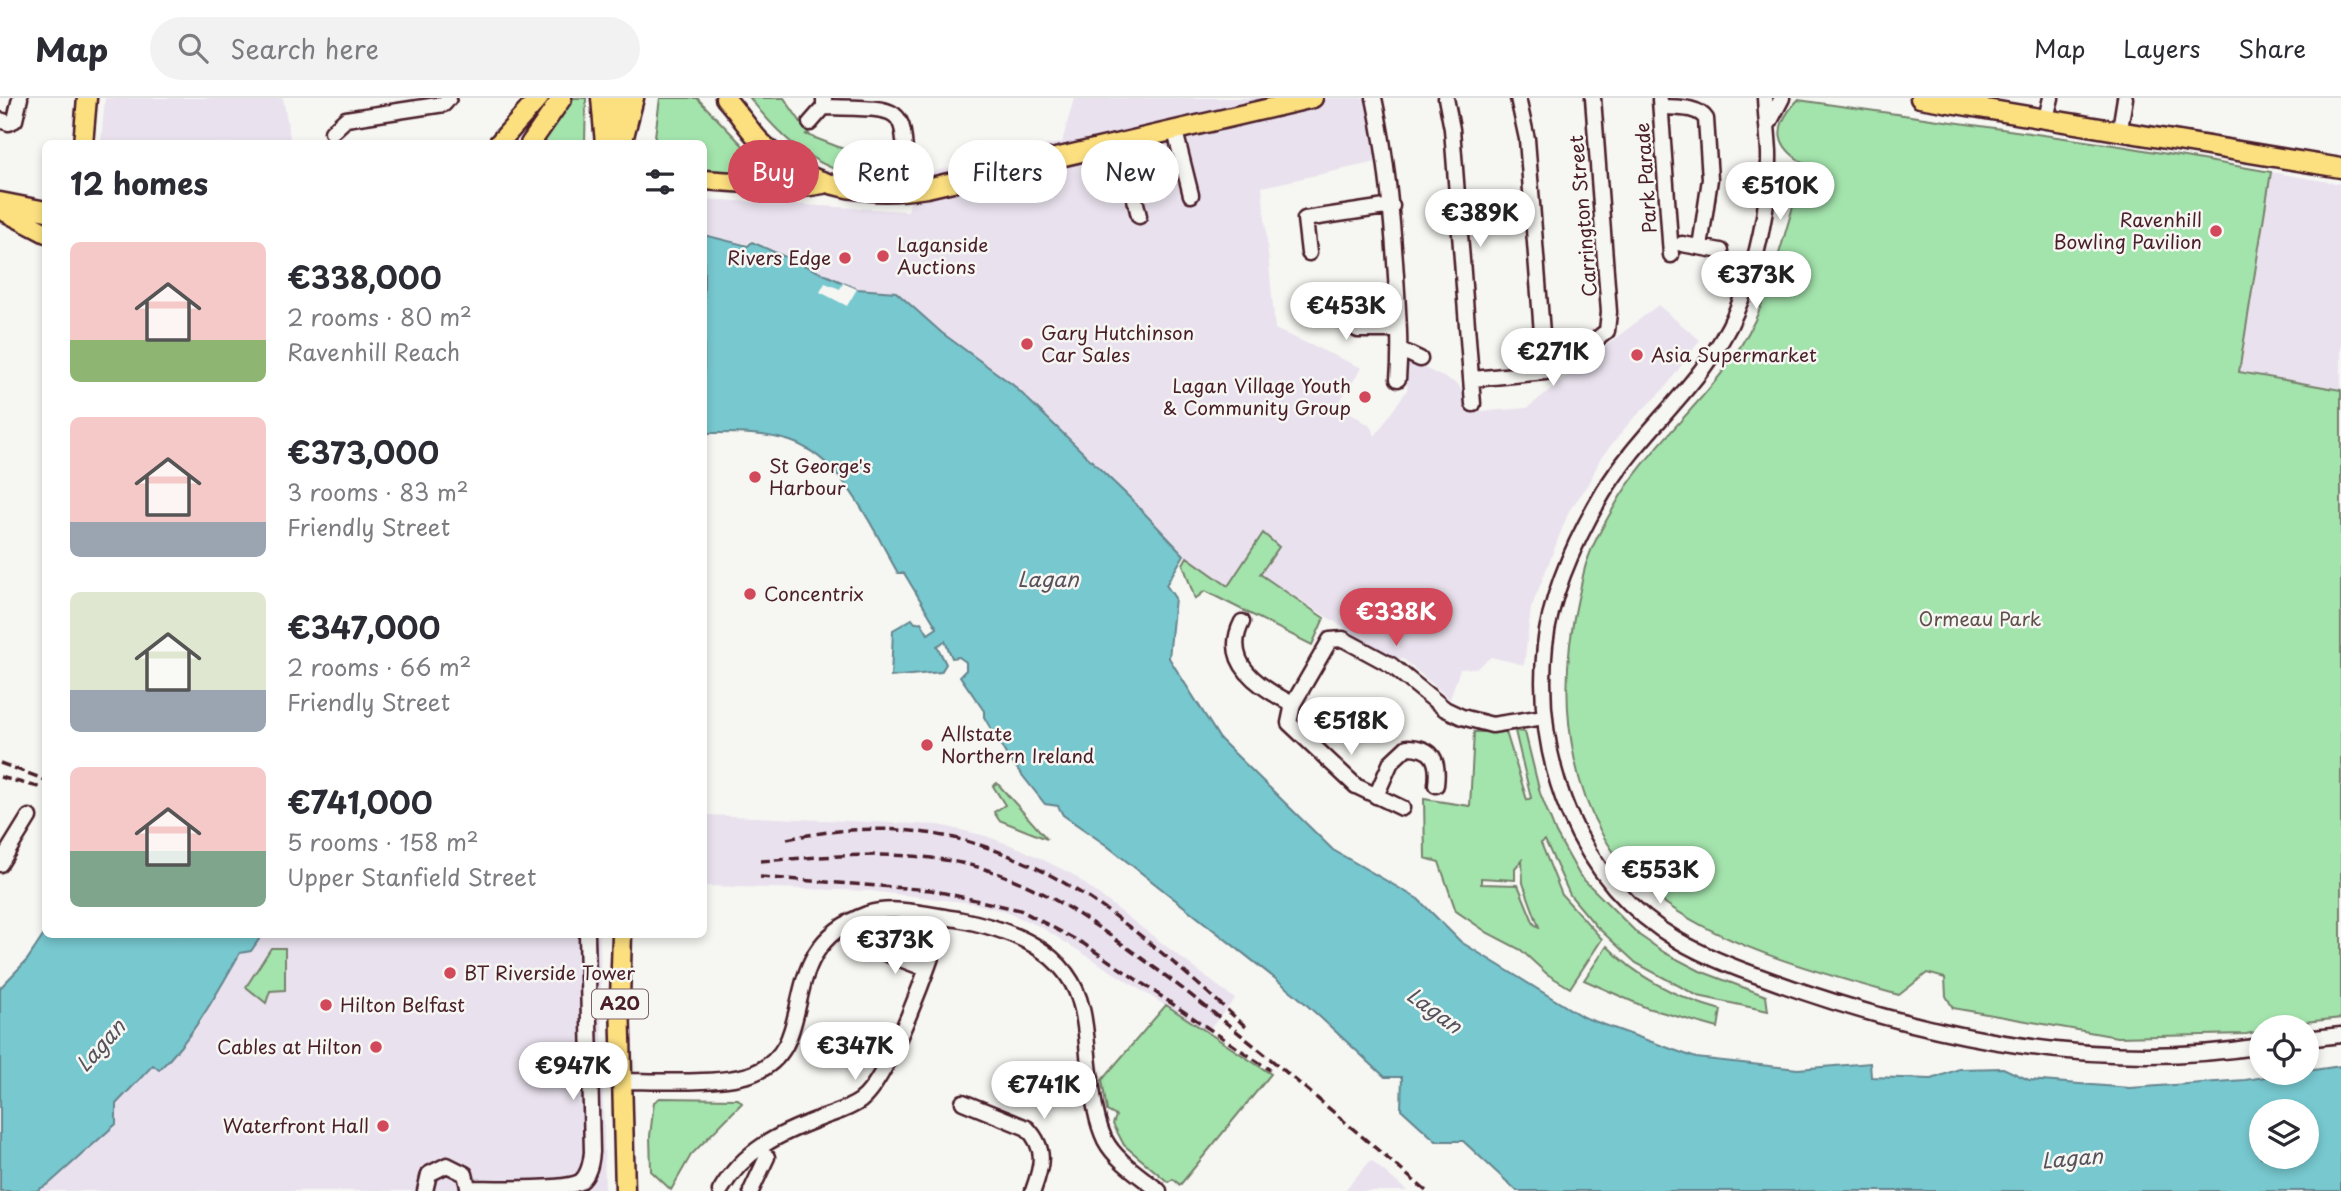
<!DOCTYPE html>
<html lang="en">
<head>
<meta charset="utf-8">
<style>
	:root { --surface:#fff; --page:#f2f2f3; --text:#2b2b33; --muted:#7c7c81; --line:#e1e1e2; --accent:#d1495b }
	body { margin:0; font-family:"Playpen Sans",sans-serif; background:var(--page); color:var(--text); height:100vh; display:flex; flex-direction:column; font-size:26px; white-space:nowrap }
	* { box-sizing:border-box; margin:0 }
	p { font-size:23px; color:var(--muted) }
	.icon { flex:none; width:38px; height:38px; fill:none; stroke:currentColor; stroke-width:2; stroke-linecap:round; stroke-linejoin:round }
	.map { position:relative; flex:1; overflow:hidden }
	.side { position:absolute; left:42px; top:42px; width:665px; height:798px; display:flex; flex-direction:column; background:var(--surface); border-radius:10px; box-shadow:0 4px 10px #0003 }
	.side>* { flex:none }
	.hud { position:absolute; left:728px; top:42px; width:665px; height:63px; display:flex; gap:14px }
	.controls { position:absolute; left:2249px; top:917px; display:grid; gap:14px }
	.controls a { display:grid; place-items:center; width:70px; height:70px; border-radius:50%; background:var(--surface); box-shadow:0 4px 10px #0003; font-size:35px }
	.price { position:absolute; translate:-50% -60px; padding:0 16px; border-radius:24px; background:#fff; color:#222; font-size:23px; line-height:46px; filter:drop-shadow(0 2px 4px #0008) }
	.price::after { content:''; position:absolute; left:50%; top:42px; width:21px; height:16px; margin-left:-10px; background:inherit; clip-path:polygon(0 0,100% 0,50% 100%) }
	.price.current { background:var(--accent); color:#fff }
	ul { padding:0; list-style:none }
	li { display:flex; align-items:center; gap:21px; height:175px; padding:0 28px }
	li span { display:grid; place-items:center; flex:none; width:196px; height:140px; border-radius:10px; color:#555 }
	li>.icon { margin-inline-start:auto }
	span .icon { width:84px; height:84px; fill:#fffc; stroke-width:1 }
	li b { font-size:30px }
	h2 { display:flex; justify-content:space-between; align-items:center; height:84px; padding:0 28px; font-size:30px }
	.pill { padding:0 24px; border-radius:32px; background:var(--surface); box-shadow:0 4px 10px #0003; font-size:24px; line-height:63px }
	.pill.current { background:var(--accent); color:#fff }
	header { display:flex; align-items:center; gap:42px; box-sizing:border-box; height:98px; padding:0 35px; background:var(--surface); border-bottom:2px solid var(--line) }
	header strong { font-size:33px }
	nav { display:flex; gap:38px; margin-inline-start:auto; font-size:24px }
	.search { width:490px; height:63px; background:var(--page); display:flex; align-items:center; gap:18px; box-sizing:border-box; padding:0 24px; border-radius:38px; color:var(--muted); font-size:26px }
	.map>svg:first-child { display:block }
	.built { fill:#e9e2ee }
	.green { fill:#a3e3ac; stroke:#76816c; stroke-width:2; fill-rule:evenodd }
	.water { fill:#77c8cf; stroke:#65848d; stroke-width:2; fill-rule:evenodd }
	.pier { fill:#f6f6f2 }
	.lines { fill:none; stroke-linecap:round; stroke-linejoin:round }
	.minor-casing { stroke:#4a1f2b; stroke-width:19 }
	.major-casing { stroke:#4a1f2b; stroke-width:23 }
	.minor { stroke:#f6f6f2; stroke-width:14 }
	.major { stroke:#fce080; stroke-width:18 }
	.rail { stroke:#4a1f2b; stroke-width:3.5; stroke-dasharray:10 5; stroke-linecap:butt }
	.poi-dot { fill:#d1495b; stroke:#f6f6f2; stroke-width:2.5 }
	.labels { text-anchor:middle; stroke-width:5; stroke-linejoin:round; paint-order:stroke }
	.shield { fill:#f6f6f2; stroke:#7e6067; stroke-width:2 }
	.shield-label { font-size:18px; font-weight:bold; fill:#4a1f2b }
	.street-label { font-size:19px; fill:#4a1f2b; stroke:#f6f6f2 }
	.poi-label { font-size:19px; fill:#4a1f2b; stroke:#f6f6f2; text-anchor:start }
	.park-label { font-size:19px; fill:#60504b; stroke:#f6f6f2 }
	.water-label { font-size:21px; font-style:italic; fill:#58525c; stroke:#f6f6f2 }
</style>
</head>
<body>
<header>
<strong>Map</strong>
<div class="search"><svg class="icon" aria-label="search" viewBox="0 0 24 24"><circle cx="10" cy="10" r="6"/><path d="M15 15l6 6"/></svg>Search here</div>
<nav><a>Map</a><a>Layers</a><a>Share</a></nav>
</header>
<div class="map">
<svg width="2341" height="1093" viewBox="0 0 2341 1093">
	<rect width="100%" height="100%" fill="#f6f6f2"/>
	<filter id="ink" filterUnits="userSpaceOnUse"><feTurbulence type="fractalNoise" baseFrequency=".0143" numOctaves="2"/><feDisplacementMap in="SourceGraphic" scale="14" xChannelSelector="R" yChannelSelector="G"/><feConvolveMatrix kernelMatrix="1 2 1 2 8 2 1 2 1" color-interpolation-filters="sRGB"/></filter>
	<g filter="url(#ink)">
		<path class="built" d="M105,0h178l8,45h-190z
			M1074,0h293l14,63 -119,26 13,142 87,39 -24,36 32,22 5,10 32,-46v-30l51,24 15,28 54,-4 131,-103 42,35 -35,48 -35,34 -30,37 -11,25 -20,27 -38,98 -7,56 -33,-8 -14,11 -17,1 -10,30 -47,-40 -11,-1 -133,-84 4,-40 -35,53 -44,-32 -54,-57 -117,-113 -71,-52 -46,-41 -39,-3 -105,-49 -6,4 -42,-9v-36l204,12 9,-36 145,-33z
			M2271,74l70,12v206l-102,-17z
			M704,704h2l2,13 231,10 47,11 33,12 53,26 163,125 -28,33 -166,-105 -38,-16 -32,-8 -101,-12 -166,-5z
			M262,837h338l5,256h-569l14,-8 66,-59v-20l37,-39 6,5 18,-18 23,-29 40,-70 11,-2z
			M1371,1062l36,31h-63z"/>
		<path class="green" d="M573,0h13l-1,45 -44,1z
			M660,0h37l54,56v7l-7,12 -26,2 -14,-5v-26h-50z
			M750,0h34l25,36h-4l90,35c-9,9 -19,8 -30,7 -49,-4 -87,-41 -115,-78z
			M1798,2l329,47 144,25 -32,200 102,18v628l-80,9v4l-15,3 -129,3 -164,-29 -7,-12 -1,-18 -18,-5 -28,22c-79,-22 -181,-49 -246,-101 -87,-70 -98,-195 -75,-296 4,-14 5,-29 11,-42 6,-17 16,-33 25,-49 38,-68 107,-115 141,-187 16,-35 30,-86 41,-124 3,-11 4,-21 9,-32 -30,-18 -33,-37 -7,-64z
			M1263,435l16,14 -19,27 64,44 -12,27 -107,-54 -10,8 -12,-35 4,-7 41,29z
			M1515,633l10,1 15,61 16,40 24,43 59,59 26,18 35,18 66,25 2,15 -70,-15 -62,-33 -40,-37 -26,-31 -25,-55 -4,3 21,52 40,44 -32,49 -23,-14 -26,-24 -33,-17 -32,-22 -17,-49 -14,-4 -1,-59 46,7 4,-74h32l21,68 4,-2zM1522,762l1,23 16,44 -5,-3 -16,-39 -37,-1v-6l34,2v-12z
			M997,685l50,56 -48,-19 -5,-8 11,-7 -12,-19z
			M1607,848c31,32 70,52 114,64l-3,18 -71,-20 -63,-28z
			M271,850h14v42l-15,1 -4,12 -20,-16z
			M1166,907l105,69 -91,111 -7,-6 -5,3 -44,-37 -11,-21 3,-8 -9,-5 -5,-31z
			M660,1000l78,1 4,4 -51,52 -20,35 -20,-19 -1,-35 4,-34z"/>
		<path class="water" d="M704,137l44,11 4,-4 105,47 39,3 46,41 71,52 117,113 54,57 -18,30 9,13 -6,60 51,81 113,111 85,49 43,43 122,75 113,41 102,11 72,-6 1,14 61,2 27,-10 44,-1 26,12 101,8 115,-8 96,-14v125h-824l-54,-50h-27l-35,-32 1,-32h-17l-89,-82 -190,-150 -43,-30 -5,-9 -13,-2 -38,-48 -23,-39v-6l-24,-35 6,-6v-8l-7,-5 -7,1 -7,-17 -8,5 9,18 -5,8 -50,5 2,-47 19,-11 3,4 6,-1 7,12 9,-6 -33,-55h-6c-26,-45 -54,-114 -108,-132 -28,-9 -58,-8 -86,-8zM2261,1013h45v46h-45z
			M45,835l217,2 -11,16 -11,2c-24,42 -46,83 -81,117l-6,-5 -37,39v20l-66,59 -14,8h-36v-203l27,-28z"/>
		<path class="pier" d="M825,185l15,6 3,-6 14,6 -10,17 -27,-14z"/>
		<g class="lines">
			<defs>
				<path id="minor" d="M824,0v9c91,2 76,-2 84,84
					M1374,0c13,59 18,118 22,178 2,35 5,69 2,103
					M1446,0l6,31 21,275
					M1518,0l9,41 18,233
					M1765,0c1,18 3,36 4,54 1,53 -12,111 -33,160 -30,71 -94,116 -133,181 -27,46 -52,99 -58,152 -12,113 31,236 134,296 26,15 56,27 85,37 155,57 332,95 497,68
					M1660,2l11,155
					M1661,9c15,1 37,-1 45,12l4,60 -10,68
					M2046,20l5,-20
					M0,22l9,3 6,-3 5,-22
					M810,25l14,-16
					M1769,25l13,-25
					M2120,31l5,-31
					M1175,33l16,64
					M332,34l14,-13 98,-15 5,-6
					M1122,46l17,72
					M1682,146l39,7
					M1309,155l-4,-34 87,-13
					M1308,199l50,33h41
					M1401,252l19,9
					M1473,281l72,-7 33,-18 29,-23 2,-19 -16,-214
					M1242,524c-21,41 18,66 51,82
					M1376,698l15,-34 16,-15c27,0 32,14 29,38
					M1402,710l-46,-22 -67,-63 4,-19 37,-64 13,-1 48,26 54,44 17,8 30,8 52,-8
					M0,766l29,-47
					M877,852l49,19
					M2306,941l35,-4
					M850,942l41,15
					M621,983c35,0 102,4 133,-8 70,-28 15,-123 113,-159 27,-9 62,1 90,5 53,10 112,31 125,90 5,21 5,43 8,64 3,22 5,46 15,67 11,21 36,36 54,51
					M1057,983l34,-4
					M963,1004l64,26c20,21 15,38 6,63
					M469,1090c24,0 94,3 111,-6 9,-7 11,-19 12,-30l-5,-218
					M425,1093l4,-17 18,-9 18,9 4,17
					M720,1093c24,-41 58,-57 101,-73 13,-5 28,-9 39,-17 29,-21 73,-146 84,-184
					M751,1093l16,-34"/>
				<path id="major" d="M601,0l4,46
					M725,0c12,13 22,29 34,42 46,48 105,58 168,48l386,-90
					M1920,0l421,70
					M83,46l4,-46
					M498,46l41,-46
					M530,46l32,-46
					M607,46l9,-23 2,-23
					M622,46l12,-46
					M704,82l100,7 19,-3
					M743,85l17,-10 15,-18
					M0,104l46,9
					M0,111l46,24
					M622,836l-2,65 5,192"/>
			</defs>
			<use href="#minor" class="minor-casing"/>
			<use href="#major" class="major-casing"/>
			<use href="#minor" class="minor"/>
			<use href="#major" class="major"/>
			<path class="rail" d="M0,665l46,17
				M0,679l42,11
				M787,741c201,-43 320,62 459,188
				M760,763c66,-4 137,-12 201,2 75,16 130,59 190,102 95,70 184,149 275,226
				M760,779l171,13 89,20 64,34 186,126"/>
		</g>
	</g>
	<g class="poi-dot">
		<circle cx="2216" cy="133" r="7"/>
		<circle cx="883" cy="158" r="7"/>
		<circle cx="845" cy="160" r="7"/>
		<circle cx="1027" cy="246" r="7"/>
		<circle cx="1637" cy="257" r="7"/>
		<circle cx="1365" cy="299" r="7"/>
		<circle cx="755" cy="379" r="7"/>
		<circle cx="750" cy="496" r="7"/>
		<circle cx="927" cy="647" r="7"/>
		<circle cx="450" cy="875" r="7"/>
		<circle cx="326" cy="907" r="7"/>
		<circle cx="376" cy="949" r="7"/>
		<circle cx="383" cy="1028" r="7"/>
	</g>
	<g class="labels">
		<rect class="shield" x="592" y="891.5" width="56" height="29" rx="5"/>
		<g class="shield-label">
			<text x="620" y="912">A20</text>
		</g>
		<g class="street-label">
			<text transform="translate(1646 80) rotate(-94)" y="7">Park Parade</text>
			<text transform="translate(1583 118) rotate(-95)" y="7">Carrington Street</text>
		</g>
		<g class="poi-label">
			<text x="2202" y="129" text-anchor="end">Ravenhill<tspan x="2202" dy="22">Bowling Pavilion</tspan></text>
			<text x="897" y="154">Laganside<tspan x="897" dy="22">Auctions</tspan></text>
			<text x="831" y="167" text-anchor="end">Rivers Edge</text>
			<text x="1041" y="242">Gary Hutchinson<tspan x="1041" dy="22">Car Sales</tspan></text>
			<text x="1651" y="264">Asia Supermarket</text>
			<text x="1351" y="295" text-anchor="end">Lagan Village Youth<tspan x="1351" dy="22">&amp; Community Group</tspan></text>
			<text x="769" y="375">St George's<tspan x="769" dy="22">Harbour</tspan></text>
			<text x="764" y="503">Concentrix</text>
			<text x="941" y="643">Allstate<tspan x="941" dy="22">Northern Ireland</tspan></text>
			<text x="464" y="882">BT Riverside Tower</text>
			<text x="340" y="914">Hilton Belfast</text>
			<text x="362" y="956" text-anchor="end">Cables at Hilton</text>
			<text x="369" y="1035" text-anchor="end">Waterfront Hall</text>
		</g>
		<g class="park-label">
			<text x="1980" y="528">Ormeau Park</text>
		</g>
		<g class="water-label">
			<text x="1048" y="489">Lagan</text>
			<text transform="translate(1434 913) rotate(36)" y="7">Lagan</text>
			<text transform="translate(101 948) rotate(-48)" y="7">Lagan</text>
			<text transform="translate(2072 1061) rotate(-5)" y="7">Lagan</text>
		</g>
	</g>
</svg>
<div class="controls">
<a><svg class="icon" aria-label="locate" viewBox="0 0 24 24"><circle cx="12" cy="12" r="6"/><path d="M12 2v4M12 18v4M2 12h4M18 12h4"/></svg></a>
<a><svg class="icon" aria-label="layers" viewBox="0 0 24 24"><path d="M12 4l9 5-9 5-9-5zM3 14l9 5 9-5"/></svg></a>
</div>
<b class="price" style="left:1780px;top:124px">€510K</b>
<b class="price" style="left:1480px;top:151px">€389K</b>
<b class="price" style="left:1756px;top:213px">€373K</b>
<b class="price" style="left:1346px;top:244px">€453K</b>
<b class="price" style="left:1553px;top:290px">€271K</b>
<b class="price current" style="left:1396px;top:550px">€338K</b>
<b class="price" style="left:1351px;top:659px">€518K</b>
<b class="price" style="left:1660px;top:808px">€553K</b>
<b class="price" style="left:895px;top:878px">€373K</b>
<b class="price" style="left:855px;top:984px">€347K</b>
<b class="price" style="left:573px;top:1004px">€947K</b>
<b class="price" style="left:1044px;top:1023px">€741K</b>
<div class="hud">
<a class="pill current">Buy</a>
<a class="pill">Rent</a>
<a class="pill">Filters</a>
<a class="pill">New</a>
</div>
<section class="side">
<h2>12 homes<svg class="icon" aria-label="filters" viewBox="0 0 24 24"><path d="M4 7h16M4 17h16"/><circle cx="9" cy="7" r="2"/><circle cx="15" cy="17" r="2"/></svg></h2>
<ul>
<li><span style="background:linear-gradient(#f6c9c9 70%,#8fb573 0)"><svg class="icon" aria-label="home" viewBox="0 0 24 24"><path d="M3 11l9-7 9 7M6 9v11h12V9"/></svg></span><div><b>€338,000</b><p>2 rooms · 80 m²</p><p>Ravenhill Reach</p></div></li>
<li><span style="background:linear-gradient(#f6c9c9 75%,#9aa5b1 0)"><svg class="icon" aria-label="home" viewBox="0 0 24 24"><path d="M3 11l9-7 9 7M6 9v11h12V9"/></svg></span><div><b>€373,000</b><p>3 rooms · 83 m²</p><p>Friendly Street</p></div></li>
<li><span style="background:linear-gradient(#dfe7d0 70%,#9aa5b1 0)"><svg class="icon" aria-label="home" viewBox="0 0 24 24"><path d="M3 11l9-7 9 7M6 9v11h12V9"/></svg></span><div><b>€347,000</b><p>2 rooms · 66 m²</p><p>Friendly Street</p></div></li>
<li><span style="background:linear-gradient(#f6c9c9 60%,#7fa58c 0)"><svg class="icon" aria-label="home" viewBox="0 0 24 24"><path d="M3 11l9-7 9 7M6 9v11h12V9"/></svg></span><div><b>€741,000</b><p>5 rooms · 158 m²</p><p>Upper Stanfield Street</p></div></li>
</ul>
</section>
</div>
</body>
</html>
